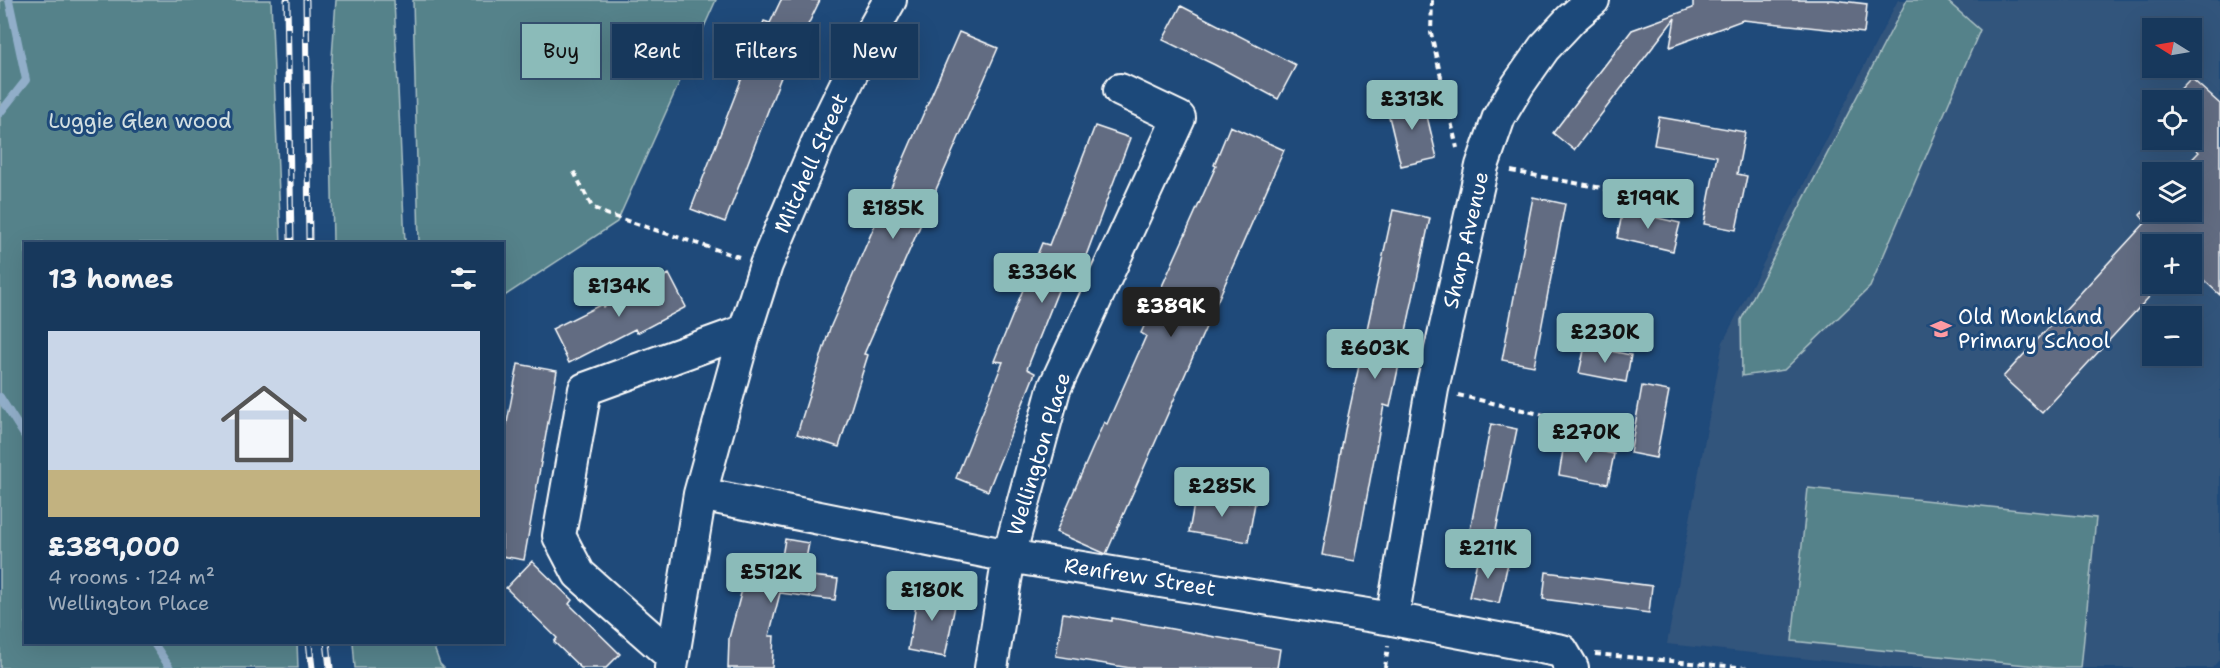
<!DOCTYPE html>
<html lang="en">
<head>
<meta charset="utf-8">
<style>
	:root { --surface:#17385c; --page:#244365; --text:#f1f3f6; --muted:#9eacbb; --line:#365272; --accent:#8bbbb9 }
	body { margin:0; font-family:"Shantell Sans",sans-serif; background:var(--page); color:var(--text); height:100vh; display:flex; flex-direction:column; font-size:22px; white-space:nowrap }
	* { box-sizing:border-box; margin:0 }
	p { font-size:20px; color:var(--muted) }
	.icon { flex:none; width:33px; height:33px; fill:none; stroke:currentColor; stroke-width:2; stroke-linecap:round; stroke-linejoin:round }
	.map { position:relative; flex:1; overflow:hidden }
	.drawer { position:absolute; left:24px; top:242px; width:480px; height:402px; display:flex; flex-direction:column; background:var(--surface); border-radius:0px; box-shadow:0 6px 24px #0002,0 0 0 2px var(--line) }
	.drawer>* { flex:none }
	.top-card { position:absolute; left:522px; top:24px; width:570px; height:54px; display:flex; gap:12px }
	.needle { width:39px; rotate:281deg }
	.controls { position:absolute; left:2142px; top:18px; display:grid; gap:12px }
	.controls a { display:grid; place-items:center; width:60px; height:60px; border-radius:0px; background:var(--surface); box-shadow:0 6px 24px #0002,0 0 0 2px var(--line); font-size:30px }
	.price { position:absolute; translate:-50% -51px; padding:0 14px; border-radius:6px; background:var(--accent); color:#111; font-size:20px; line-height:39px; filter:drop-shadow(0 2px 3px #0008) }
	.price::after { content:''; position:absolute; left:50%; top:36px; width:18px; height:14px; margin-left:-9px; background:inherit; clip-path:polygon(0 0,100% 0,50% 100%) }
	.price.on { background:#222; color:#fff }
	ul { padding:0; list-style:none }
	li { display:grid; align-content:center; gap:12px; height:318px; padding:0 24px }
	li span { display:grid; place-items:center; height:186px; border-radius:0px; color:#555 }
	li>.icon { margin-inline-start:auto }
	span .icon { width:108px; height:108px; fill:#fffc; stroke-width:1 }
	li b { font-size:26px }
	h2 { display:flex; justify-content:space-between; align-items:center; height:72px; padding:0 24px; font-size:26px }
	.tag { padding:0 21px; border-radius:0px; background:var(--surface); box-shadow:0 6px 24px #0002,0 0 0 2px var(--line); font-size:21px; line-height:54px }
	.tag.on { background:var(--accent); color:#111 }
	.map>svg:first-child { display:block }
	.built { fill:#33547c; fill-rule:evenodd }
	.green { fill:#55828a; stroke:#aac0c4; stroke-width:1.5 }
	.lines { fill:none; stroke-linecap:round; stroke-linejoin:round }
	.stream { stroke:#91aec9; stroke-width:8 }
	.building { fill:#626c82; stroke:#fff; stroke-width:1.5 }
	.minor-casing { stroke:#fff; stroke-width:36 }
	.path { stroke:#fff; stroke-width:4; stroke-dasharray:6 4.5; stroke-linecap:butt }
	.minor { stroke:#1f4a7a; stroke-width:32 }
	.rail-casing { stroke:#fff; stroke-width:7 }
	.rail { stroke:#1f4a7a; stroke-width:4.5; stroke-dasharray:14; stroke-linecap:butt }
	.labels { text-anchor:middle; stroke-width:6; stroke-linejoin:round; paint-order:stroke }
	.park-label { font-size:21px; fill:#d4e0e2; stroke:#1f4a7a }
	.street-label { font-size:21px; fill:#fff; stroke:#1f4a7a }
	.poi-label { font-size:21px; fill:#fff; stroke:#1f4a7a; text-anchor:start }
</style>
</head>
<body>
<div class="map">
<svg width="2220" height="668" viewBox="0 0 2220 668">
	<rect width="100%" height="100%" fill="#1f4a7a"/>
	<filter id="ink" filterUnits="userSpaceOnUse"><feTurbulence type="fractalNoise" baseFrequency=".0167" numOctaves="2"/><feDisplacementMap in="SourceGraphic" scale="12" xChannelSelector="R" yChannelSelector="G"/><feConvolveMatrix kernelMatrix="1 2 1 2 8 2 1 2 1" color-interpolation-filters="sRGB"/></filter>
	<g filter="url(#ink)">
		<path class="built" d="M1898,0h322v659l-8,9h-317l-228,-24 56,-302zM2152,28h40v40h-40zM2152,100h40v40h-40zM2152,172h40v40h-40zM2152,244h40v40h-40zM2152,316h40v40h-40z"/>
		<path class="green" d="M0,0h271l10,243h-255v399h271l1,26h-298z
			M336,0h58l11,243h-72l-3,-156z
			M413,0h303l-99,222 -114,75 -1,-54h-83z
			M1907,0h39l34,30 -110,257 -86,83 -42,6 -1,-56z
			M1808,488l288,30 -15,150h-26l-263,-27z
			M353,642h79l8,22 4,4h-89z"/>
		<g class="lines">
			<path class="stream" d="M0,113l26,-33 -17,-80
				M0,397l26,41
				M153,642l17,26"/>
		</g>
		<path class="building" d="M781,0h39l-17,35 -5,-2 -73,189 -34,-13 73,-188 6,2z
			M1693,0h140l34,4 -3,29 -121,-13 -73,27 5,-29 -101,132 -21,-17 79,-103 61,-22z
			M1181,6l115,59 -18,34 -63,-34 -52,-25z
			M959,32l39,16 -134,306 4,1 -29,92 -42,-13 33,-106z
			M2191,78l29,26v191l-28,-26v-25h-40v40h9l-119,129 -39,-36 143,-155 -6,-7 12,-13v10h40v-40h-12l19,-20 -14,-12h7v-40h-22z
			M1422,95l15,63 -36,8 -15,-62z
			M1659,117l86,15 -8,42 10,2 -11,54 -32,-6 13,-68 -63,-11z
			M1095,126l35,12 -46,123 -13,-3 -44,111 8,4 -47,118 -32,-13 47,-116 -9,-1 48,-118 7,2z
			M1230,126l54,24 -178,404 -50,-22 48,-110 3,2 39,-88 -5,-3 75,-167 -2,-1z
			M1533,197l32,7 -31,162 -32,-6z
			M1393,210l37,8 -40,189 -6,-2 -29,156 -33,-6 23,-125z
			M1623,210l57,13 -7,28 -56,-13z
			M669,274l17,33 -49,26 -2,-4 -66,34 -17,-34 50,-25 1,3z
			M1585,346l46,9 -5,27 -47,-9z
			M518,364l39,7 -33,189 -22,-4v-107z
			M1642,386l27,5 -13,67 -26,-5z
			M1491,424l26,5 -22,106 -25,-5z
			M1564,444l50,10 -6,30 -49,-9z
			M1196,493l59,10 -7,39 -59,-10z
			M785,539l24,4 -6,32 35,4 -3,21 -55,-7 -11,43h5l-2,32h-44l1,-30 21,-78 30,8z
			M1478,557l30,6 -9,40 -30,-6z
			M532,561l40,39 -3,4 51,50 -14,14h-25l-27,-26 3,-4 -51,-50z
			M1546,572l106,14 -3,27 -106,-14z
			M919,588l38,7 -12,62 -37,-7z
			M1063,613l49,8v-3l168,31 -3,19h-147l-74,-12z"/>
		<g class="lines">
			<defs>
				<path id="minor" d="M700,494l309,62 383,63 170,32 10,17
					M1392,619l40,-230 50,-223 17,-49 19,-32 26,-37 27,-29 22,-19
					M673,657l-94,-83 -20,-38 26,-147 160,-58
					M671,668l29,-174 45,-163 21,-66 52,-123 50,-103 22,-39
					M991,668l18,-112 45,-167 125,-271 -59,-28"/>
			</defs>
			<use href="#minor" class="minor-casing"/>
			<path class="path" d="M1432,0l-1,33 26,115
				M1511,171l150,28
				M574,172l18,35 14,7 133,43
				M1458,395l125,29
				M1595,654l152,14
				M1385,668l3,-22"/>
			<use href="#minor" class="minor"/>
			<defs>
				<path id="rail" d="M287,0l4,243
					M306,0l3,243
					M309,642l3,26
					M327,642l3,26"/>
			</defs>
			<use href="#rail" class="rail-casing"/>
			<use href="#rail" class="rail"/>
		</g>
	</g>
	<defs>
		<symbol id="school-bare" viewBox="-9 -9 18 18"><path d="M0-5L7-2L0 1L-7-2ZM-4 1L0 2.5L4 1V4Q0 6-4 4Z" fill="#ff9aa2" stroke="#1f4a7a" stroke-width="2.5" paint-order="stroke"/></symbol>
	</defs>
	<g fill-rule="evenodd">
		<use href="#school-bare" x="1926" y="314" width="30" height="30"/>
	</g>
	<g class="labels">
		<g class="park-label">
			<text x="140" y="128">Luggie Glen wood</text>
		</g>
		<g class="street-label">
			<text transform="translate(811 163) rotate(-66)" y="7">Mitchell Street</text>
			<text transform="translate(1466 240) rotate(-77)" y="7">Sharp Avenue</text>
			<text transform="translate(1039 454) rotate(-73)" y="7">Wellington Place</text>
			<text transform="translate(1140 577) rotate(9)" y="7">Renfrew Street</text>
		</g>
		<g class="poi-label">
			<text x="1958" y="324">Old Monkland<tspan x="1958" dy="24">Primary School</tspan></text>
		</g>
	</g>
</svg>
<div class="controls">
<a><svg class="needle" viewBox="-14 -14 28 28"><path d="M0-13l5 13h-10z" fill="#e53935"/><path d="M0 13l5-13h-10z" fill="#9eacbb"/></svg></a>
<a><svg class="icon" aria-label="locate" viewBox="0 0 24 24"><circle cx="12" cy="12" r="6"/><path d="M12 2v4M12 18v4M2 12h4M18 12h4"/></svg></a>
<a><svg class="icon" aria-label="layers" viewBox="0 0 24 24"><path d="M12 4l9 5-9 5-9-5zM3 14l9 5 9-5"/></svg></a>
<a>+</a>
<a>−</a>
</div>
<b class="price" style="left:1412px;top:131px">£313K</b>
<b class="price" style="left:1648px;top:230px">£199K</b>
<b class="price" style="left:893px;top:240px">£185K</b>
<b class="price" style="left:1042px;top:304px">£336K</b>
<b class="price" style="left:619px;top:318px">£134K</b>
<b class="price on" style="left:1171px;top:338px">£389K</b>
<b class="price" style="left:1605px;top:364px">£230K</b>
<b class="price" style="left:1375px;top:380px">£603K</b>
<b class="price" style="left:1586px;top:464px">£270K</b>
<b class="price" style="left:1222px;top:518px">£285K</b>
<b class="price" style="left:1488px;top:580px">£211K</b>
<b class="price" style="left:771px;top:604px">£512K</b>
<b class="price" style="left:932px;top:622px">£180K</b>
<div class="top-card">
<a class="tag on">Buy</a>
<a class="tag">Rent</a>
<a class="tag">Filters</a>
<a class="tag">New</a>
</div>
<section class="drawer">
<h2>13 homes<svg class="icon" aria-label="filters" viewBox="0 0 24 24"><path d="M4 7h16M4 17h16"/><circle cx="9" cy="7" r="2"/><circle cx="15" cy="17" r="2"/></svg></h2>
<ul>
<li><span style="background:linear-gradient(#c9d6e8 75%,#c2b280 0)"><svg class="icon" aria-label="home" viewBox="0 0 24 24"><path d="M3 11l9-7 9 7M6 9v11h12V9"/></svg></span><div><b>£389,000</b><p>4 rooms · 124 m²</p><p>Wellington Place</p></div></li>
</ul>
</section>
</div>
</body>
</html>
